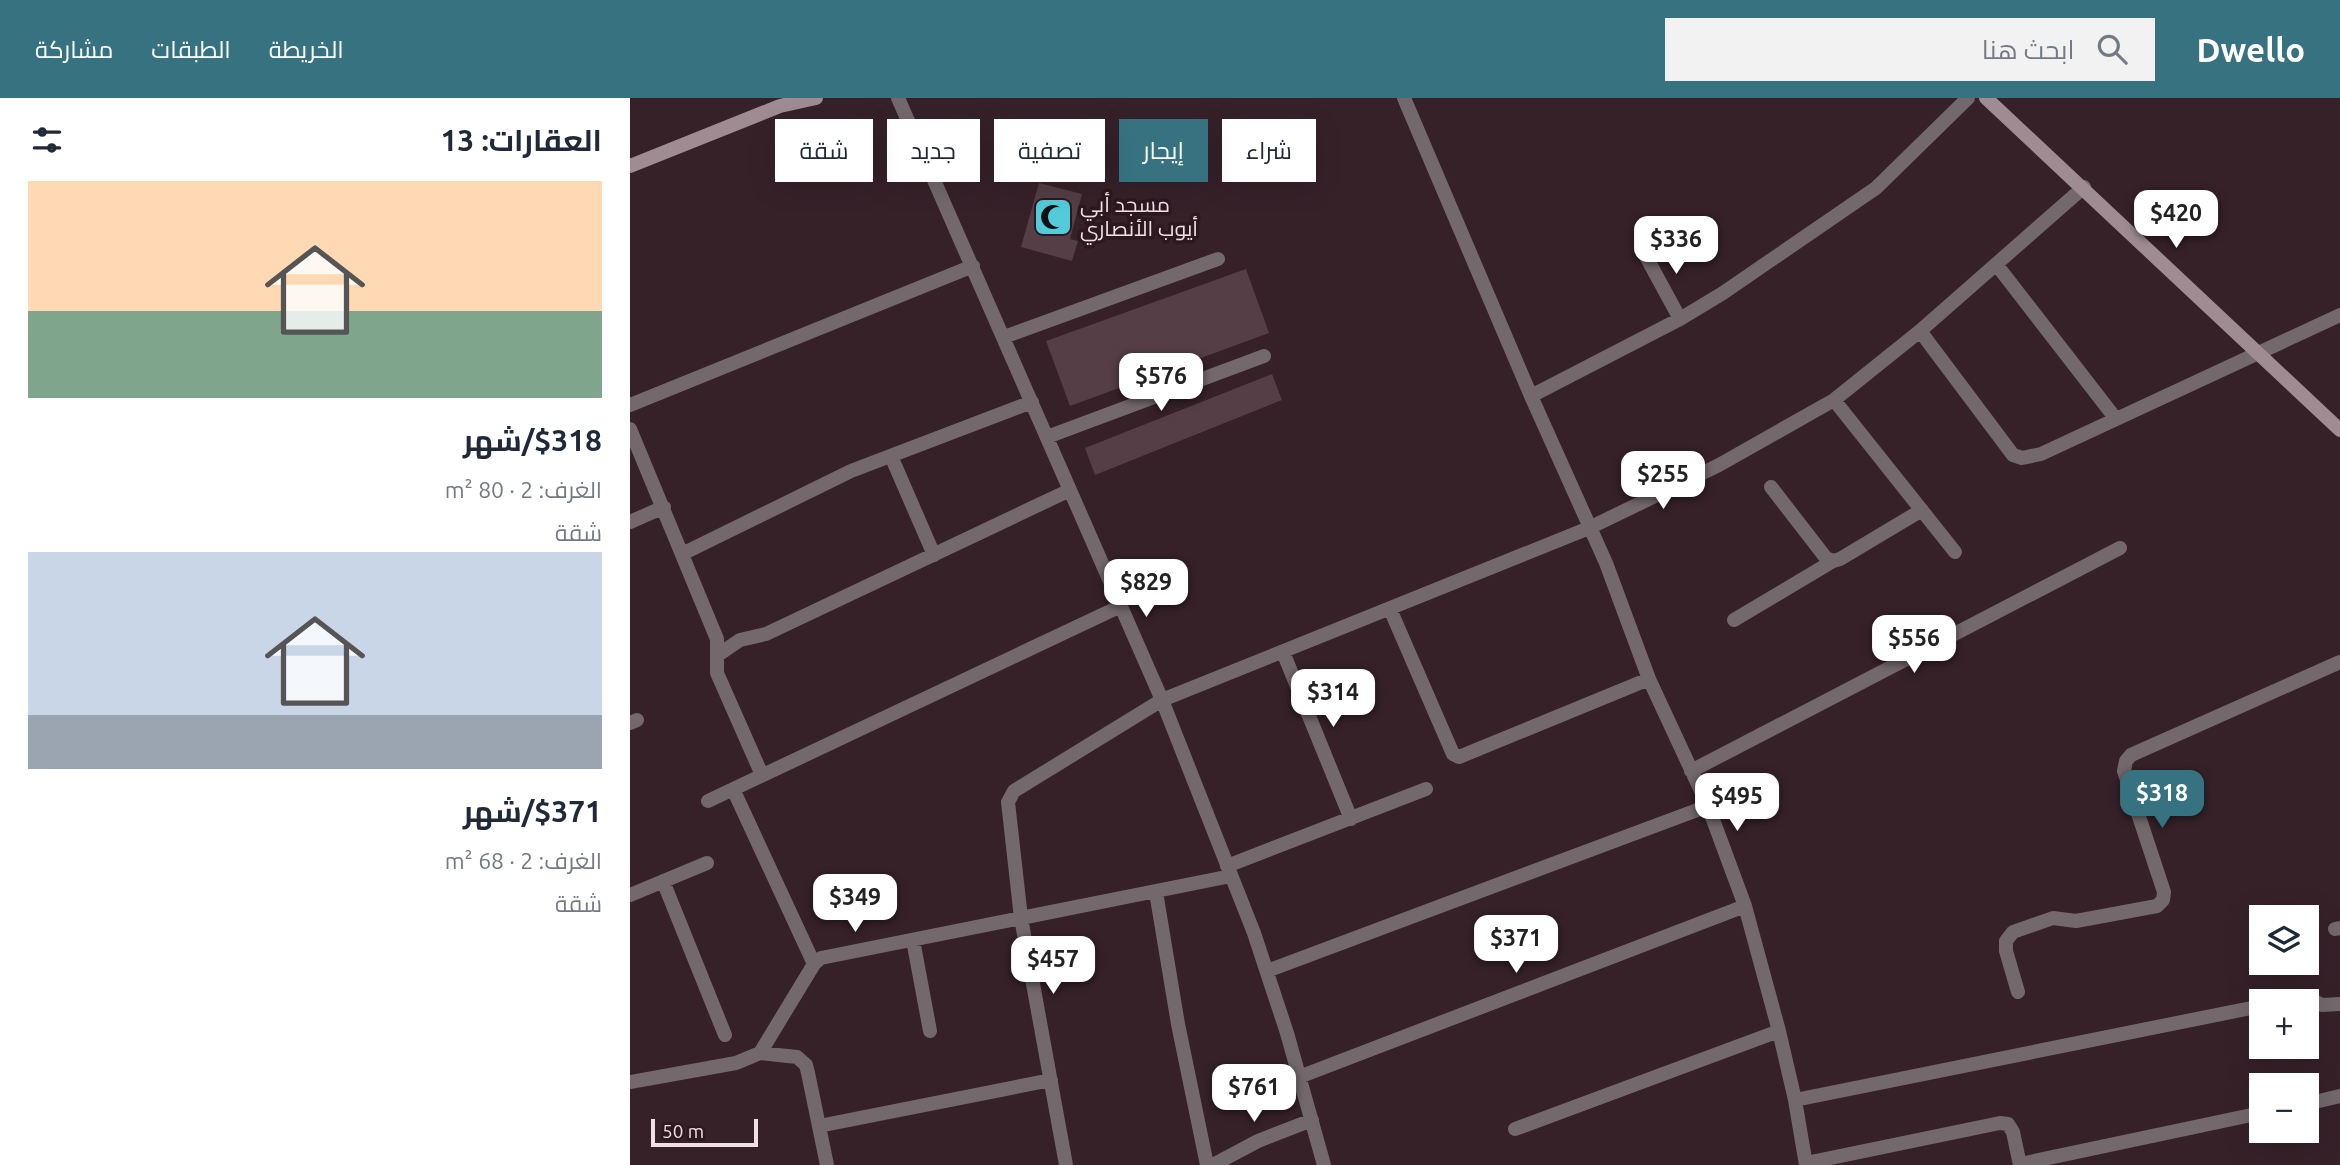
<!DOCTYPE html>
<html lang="ar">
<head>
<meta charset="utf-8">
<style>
	:root { --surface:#fff; --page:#f2f2f3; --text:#1f2937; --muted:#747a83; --accent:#367280 }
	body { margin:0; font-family:Ubuntu,Cairo,sans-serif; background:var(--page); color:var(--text); direction:rtl; height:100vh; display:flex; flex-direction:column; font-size:26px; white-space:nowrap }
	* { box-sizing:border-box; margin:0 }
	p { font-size:23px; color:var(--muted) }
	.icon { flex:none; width:38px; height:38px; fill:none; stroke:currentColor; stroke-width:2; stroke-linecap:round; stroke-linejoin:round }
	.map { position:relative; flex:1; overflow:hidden; direction:ltr }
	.side { display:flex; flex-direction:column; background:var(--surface); width:630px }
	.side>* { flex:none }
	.hud { position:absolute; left:21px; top:21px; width:665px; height:63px; direction:rtl; display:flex; gap:14px }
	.buttons { position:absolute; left:1619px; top:807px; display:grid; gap:14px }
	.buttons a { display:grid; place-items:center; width:70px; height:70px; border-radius:0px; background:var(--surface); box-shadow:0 7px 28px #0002; font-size:35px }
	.scale { position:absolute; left:21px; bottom:18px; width:107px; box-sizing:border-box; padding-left:7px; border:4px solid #efe0e4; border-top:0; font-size:19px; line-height:24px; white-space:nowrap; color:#efe0e4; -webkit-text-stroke:5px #2c181f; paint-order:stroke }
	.price { position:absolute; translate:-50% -60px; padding:0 16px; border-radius:14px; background:#fff; color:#222; font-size:23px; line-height:46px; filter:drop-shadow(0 2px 4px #0008) }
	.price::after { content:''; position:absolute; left:50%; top:42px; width:21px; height:16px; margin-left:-10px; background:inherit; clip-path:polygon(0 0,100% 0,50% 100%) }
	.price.on { background:var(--accent); color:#fff }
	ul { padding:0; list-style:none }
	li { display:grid; align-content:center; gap:14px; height:371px; padding:0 28px }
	li span { display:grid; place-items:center; height:217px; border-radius:0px; color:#555 }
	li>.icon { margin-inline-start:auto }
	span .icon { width:126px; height:126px; fill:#fffc; stroke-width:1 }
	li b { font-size:30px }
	h2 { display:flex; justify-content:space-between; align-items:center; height:84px; padding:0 28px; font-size:30px }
	.chip { padding:0 24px; border-radius:0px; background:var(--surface); box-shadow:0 7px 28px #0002; font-size:24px; line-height:63px }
	.chip.on { background:var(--accent); color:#fff }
	header { display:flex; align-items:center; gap:42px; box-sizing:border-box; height:98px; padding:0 35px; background:var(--accent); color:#fff }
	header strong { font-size:33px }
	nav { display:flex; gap:38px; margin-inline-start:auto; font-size:24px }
	.search { width:490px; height:63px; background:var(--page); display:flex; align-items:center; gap:18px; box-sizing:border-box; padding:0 24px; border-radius:0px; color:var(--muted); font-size:26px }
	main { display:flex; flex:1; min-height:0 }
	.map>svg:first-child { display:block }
	.building { fill:#553e46 }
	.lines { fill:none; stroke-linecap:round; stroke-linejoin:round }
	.street { stroke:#73686c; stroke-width:14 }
	.secondary { stroke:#9e8c92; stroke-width:14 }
	.labels { text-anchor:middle; stroke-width:7; stroke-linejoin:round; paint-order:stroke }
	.poi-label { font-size:21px; fill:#efe0e4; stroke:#2c181f; text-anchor:start }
</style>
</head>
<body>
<header>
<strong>Dwello</strong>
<div class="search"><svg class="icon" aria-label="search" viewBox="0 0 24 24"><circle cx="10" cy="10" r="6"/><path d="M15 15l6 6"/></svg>ابحث هنا</div>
<nav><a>الخريطة</a><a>الطبقات</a><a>مشاركة</a></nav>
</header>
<main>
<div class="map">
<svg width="1710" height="1067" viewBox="0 0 1710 1067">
	<rect width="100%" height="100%" fill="#362129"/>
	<path class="building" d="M409,85l43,11 -12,45 8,2 -6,20 -51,-14z
		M616,171l23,64 -199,73 -24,-65z
		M642,276l10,26 -187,75 -10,-27z"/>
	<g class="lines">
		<path class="street" d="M268,0l264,602 92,233 33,100 37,132
			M774,0l127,298 75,167 43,116 59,127 37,100 34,125 16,69 11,65
			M1012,151l38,70
			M1366,166l120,155
			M1290,233l93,124 9,3 19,-4 299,-139
			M374,239l214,-78
			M901,298l149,-77 43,-26 153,-105 92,-90
			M1204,302l121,152
			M0,307l343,-139
			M0,331l87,210v34l45,102
			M417,339l217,-81
			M261,358l43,99
			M1141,389l55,71 7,3 7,-2 82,-49
			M0,424l34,-15
			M52,456l169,-83 181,-69
			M760,511l63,145 6,3 190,-78
			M1104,522l99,-59
			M653,554l68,167
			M88,557l22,-15 26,-6 304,-144
			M0,625l7,-3
			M1061,673l429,-223
			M103,691l81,175
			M78,703l413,-195
			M597,768l199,-77
			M33,783l62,154
			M526,794l22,132 29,141
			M0,797l77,-32
			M1705,831l5,-1
			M283,842l17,91
			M637,873l441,-165
			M1388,894l-12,-41v-10l7,-9 40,-14 23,3 81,-15 6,-6 1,-8 -40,-121 2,-10 5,-6 209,-93
			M1657,903l21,-3 14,7 18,-1
			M130,955l54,-89 7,-6 410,-82
			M669,979l446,-171
			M0,984l106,-19 24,-10 37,4 9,8 2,8 19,92
			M1165,1002l466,-94
			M1676,1006l34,-8
			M189,1028l232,-46
			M885,1031l264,-98
			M1176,1065l194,-40 8,1 5,8 7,33
			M1390,1066l241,-51
			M436,1067l-45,-247 -13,-116 6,-11 148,-91 427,-172 130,-63 115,-65 86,-69 164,-144
			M583,1067l45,-24 54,-21"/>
		<path class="secondary" d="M1356,0l354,332
			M0,68l150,-60 36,-8"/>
	</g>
	<defs>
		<symbol id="mosque-square" viewBox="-11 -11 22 22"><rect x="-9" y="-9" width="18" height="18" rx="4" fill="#53cbda" stroke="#2c181f"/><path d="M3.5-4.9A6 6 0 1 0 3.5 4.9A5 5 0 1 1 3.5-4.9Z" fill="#111"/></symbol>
	</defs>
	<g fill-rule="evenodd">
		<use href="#mosque-square" x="401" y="97" width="44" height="44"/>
	</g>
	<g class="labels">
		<g class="poi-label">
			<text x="450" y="114">مسجد أبي<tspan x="450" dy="24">أيوب الأنصاري</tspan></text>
		</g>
	</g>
</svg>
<div class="buttons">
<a><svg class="icon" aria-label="layers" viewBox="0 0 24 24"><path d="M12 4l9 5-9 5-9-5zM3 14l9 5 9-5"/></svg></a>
<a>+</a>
<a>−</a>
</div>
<div class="scale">50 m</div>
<b class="price" style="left:1546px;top:152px">$420</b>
<b class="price" style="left:1046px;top:178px">$336</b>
<b class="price" style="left:531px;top:315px">$576</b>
<b class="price" style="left:1033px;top:413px">$255</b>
<b class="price" style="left:516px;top:521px">$829</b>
<b class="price" style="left:1284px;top:577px">$556</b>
<b class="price" style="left:703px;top:631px">$314</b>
<b class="price on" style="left:1532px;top:732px">$318</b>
<b class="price" style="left:1107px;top:735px">$495</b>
<b class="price" style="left:225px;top:836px">$349</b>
<b class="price" style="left:886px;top:877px">$371</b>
<b class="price" style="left:423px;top:898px">$457</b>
<b class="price" style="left:624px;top:1026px">$761</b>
<div class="hud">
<a class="chip">شراء</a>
<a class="chip on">إيجار</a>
<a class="chip">تصفية</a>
<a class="chip">جديد</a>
<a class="chip">شقة</a>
</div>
</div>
<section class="side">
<h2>العقارات: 13<svg class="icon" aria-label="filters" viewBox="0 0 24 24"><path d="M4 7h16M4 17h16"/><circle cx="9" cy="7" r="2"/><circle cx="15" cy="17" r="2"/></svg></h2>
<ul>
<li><span style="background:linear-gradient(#ffd9b3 60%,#7fa58c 0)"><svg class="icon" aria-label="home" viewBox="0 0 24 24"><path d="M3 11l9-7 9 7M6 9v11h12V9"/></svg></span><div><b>$318/شهر</b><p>الغرف: 2 · 80 m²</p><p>شقة</p></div></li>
<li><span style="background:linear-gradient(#c9d6e8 75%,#9aa5b1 0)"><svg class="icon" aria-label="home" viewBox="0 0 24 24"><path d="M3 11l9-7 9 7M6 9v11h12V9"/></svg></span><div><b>$371/شهر</b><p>الغرف: 2 · 68 m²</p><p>شقة</p></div></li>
</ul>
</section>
</main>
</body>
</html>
